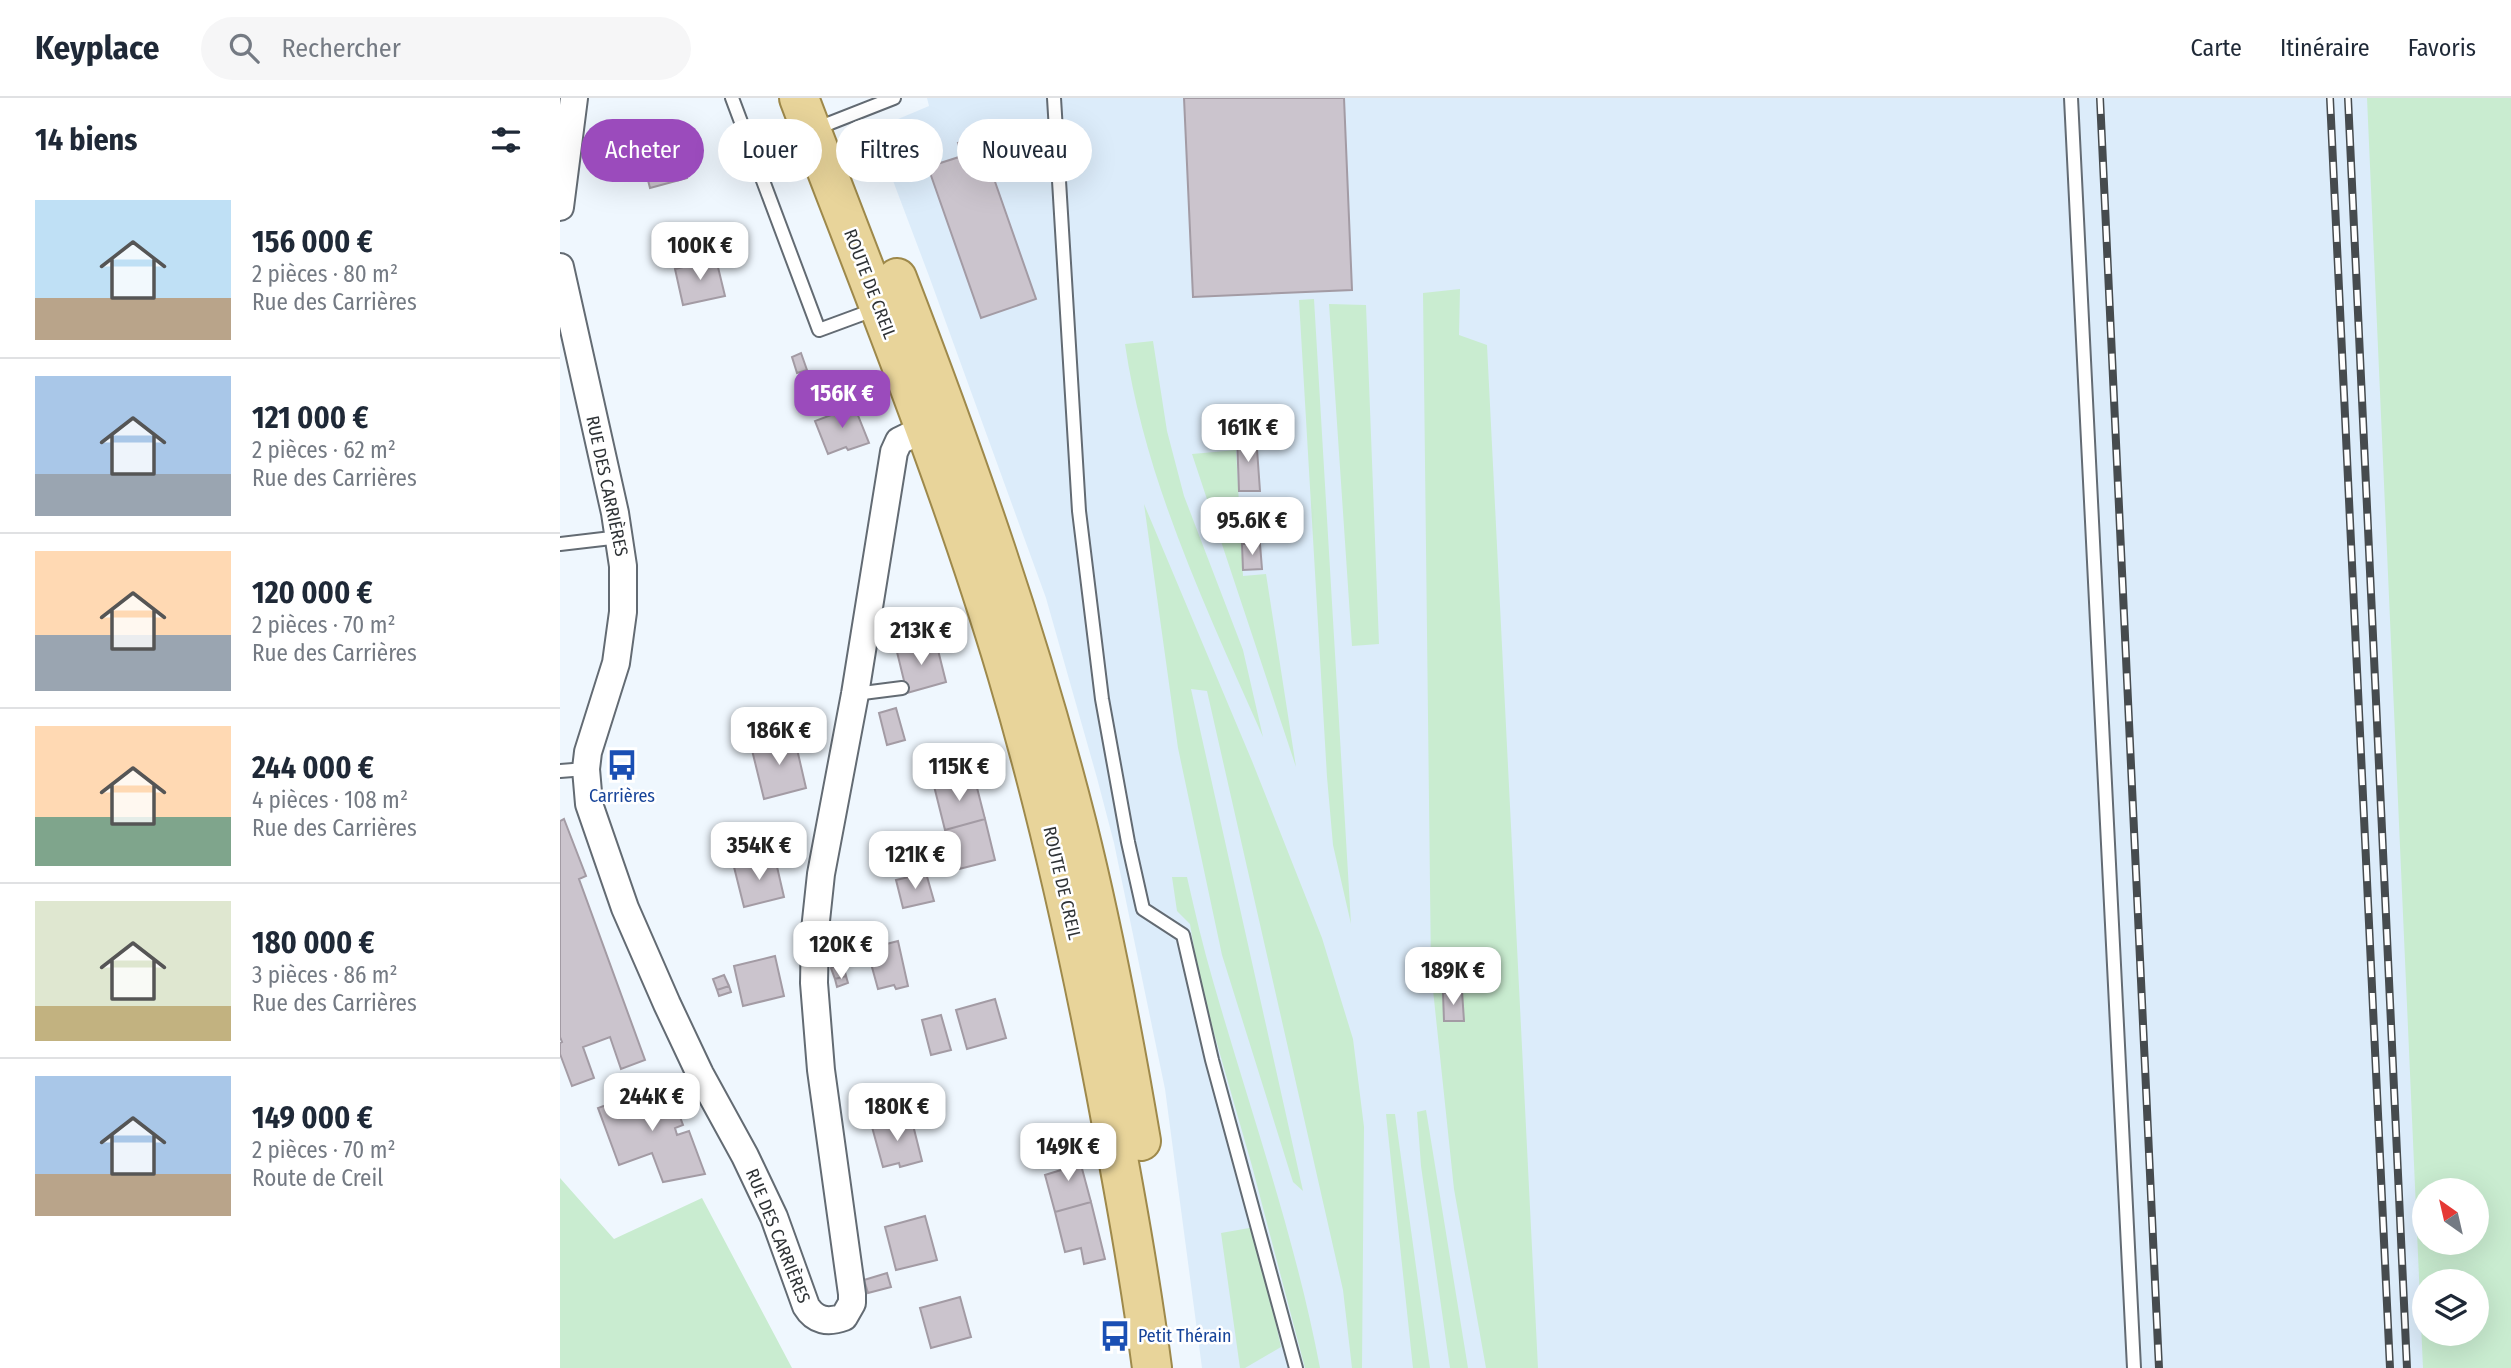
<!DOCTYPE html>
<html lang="fr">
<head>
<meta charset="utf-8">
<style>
	:root { --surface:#fff; --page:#f6f6f7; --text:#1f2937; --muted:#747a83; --line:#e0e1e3; --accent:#9b4bbc }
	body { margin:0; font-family:"Fira Sans Condensed",sans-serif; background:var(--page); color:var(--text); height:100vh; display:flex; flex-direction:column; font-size:26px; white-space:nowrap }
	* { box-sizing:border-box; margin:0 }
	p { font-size:23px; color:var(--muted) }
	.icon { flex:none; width:38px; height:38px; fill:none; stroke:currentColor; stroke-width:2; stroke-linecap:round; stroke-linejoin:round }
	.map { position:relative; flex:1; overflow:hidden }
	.side { display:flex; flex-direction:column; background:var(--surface); width:560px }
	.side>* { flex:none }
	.banner { position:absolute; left:21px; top:21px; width:665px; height:63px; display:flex; gap:14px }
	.needle { width:46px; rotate:326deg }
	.controls { position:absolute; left:1852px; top:1080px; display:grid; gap:14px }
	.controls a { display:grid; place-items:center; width:77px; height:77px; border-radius:50%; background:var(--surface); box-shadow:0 7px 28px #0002; font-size:35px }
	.price { position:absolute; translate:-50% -60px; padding:0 16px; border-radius:14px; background:#fff; color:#222; font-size:23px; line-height:46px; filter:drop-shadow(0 2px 4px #0008) }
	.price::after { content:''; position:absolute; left:50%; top:42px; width:21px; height:16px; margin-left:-10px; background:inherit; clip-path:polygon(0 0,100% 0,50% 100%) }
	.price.active { background:var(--accent); color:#fff }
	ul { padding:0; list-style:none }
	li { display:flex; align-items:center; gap:21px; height:175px; padding:0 35px }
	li+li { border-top:2px solid var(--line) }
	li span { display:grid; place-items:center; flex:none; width:196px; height:140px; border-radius:0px; color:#555 }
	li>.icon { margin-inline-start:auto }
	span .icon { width:84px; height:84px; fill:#fffc; stroke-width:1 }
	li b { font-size:30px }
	h2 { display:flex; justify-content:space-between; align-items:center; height:84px; padding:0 35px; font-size:30px }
	.chip { padding:0 24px; border-radius:32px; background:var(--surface); box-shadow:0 7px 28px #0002; font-size:24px; line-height:63px }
	.chip.active { background:var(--accent); color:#fff }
	header { display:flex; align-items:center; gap:42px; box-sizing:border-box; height:98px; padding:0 35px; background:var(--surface); border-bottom:2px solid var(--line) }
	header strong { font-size:33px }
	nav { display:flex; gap:38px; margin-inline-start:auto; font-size:24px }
	.search { width:490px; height:63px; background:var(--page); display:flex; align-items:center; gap:18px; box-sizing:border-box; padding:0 24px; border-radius:38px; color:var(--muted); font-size:26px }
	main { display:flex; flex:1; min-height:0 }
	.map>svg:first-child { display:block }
	.built { fill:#dcecfa; fill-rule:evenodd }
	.green { fill:#c9ecd0; fill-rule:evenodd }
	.building { fill:#cbc4cd; stroke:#a39ba4; stroke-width:2 }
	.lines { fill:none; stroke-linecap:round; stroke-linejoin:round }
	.service-casing { stroke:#636b73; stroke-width:16 }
	.minor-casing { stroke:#636b73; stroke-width:30 }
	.primary-casing { stroke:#9e894b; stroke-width:42 }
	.service { stroke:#fff; stroke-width:12 }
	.minor { stroke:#fff; stroke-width:26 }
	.primary { stroke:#e8d49a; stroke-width:38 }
	.rail-casing { stroke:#464b4e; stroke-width:8 }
	.rail { stroke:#fff; stroke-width:5; stroke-dasharray:16; stroke-linecap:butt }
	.labels { text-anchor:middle; stroke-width:5; stroke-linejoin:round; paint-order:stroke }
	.street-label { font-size:18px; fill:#2f3336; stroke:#fff }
	.transit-label { font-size:18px; fill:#164399; stroke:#fff }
</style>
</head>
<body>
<header>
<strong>Keyplace</strong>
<div class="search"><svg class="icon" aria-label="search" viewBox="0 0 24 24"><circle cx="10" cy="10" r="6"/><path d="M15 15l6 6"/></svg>Rechercher</div>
<nav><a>Carte</a><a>Itinéraire</a><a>Favoris</a></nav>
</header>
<main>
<section class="side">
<h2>14 biens<svg class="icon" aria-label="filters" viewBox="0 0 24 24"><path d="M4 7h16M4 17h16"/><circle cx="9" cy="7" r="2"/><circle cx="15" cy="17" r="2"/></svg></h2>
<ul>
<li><span style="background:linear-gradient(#bfe0f5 70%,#b9a48a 0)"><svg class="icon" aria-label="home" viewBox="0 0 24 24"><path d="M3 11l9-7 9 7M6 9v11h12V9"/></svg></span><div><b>156 000 €</b><p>2 pièces · 80 m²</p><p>Rue des Carrières</p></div></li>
<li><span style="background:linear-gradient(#a9c7e8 70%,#9aa5b1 0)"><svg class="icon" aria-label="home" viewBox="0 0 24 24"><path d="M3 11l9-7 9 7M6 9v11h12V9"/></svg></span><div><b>121 000 €</b><p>2 pièces · 62 m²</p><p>Rue des Carrières</p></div></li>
<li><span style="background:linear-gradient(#ffd9b3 60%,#9aa5b1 0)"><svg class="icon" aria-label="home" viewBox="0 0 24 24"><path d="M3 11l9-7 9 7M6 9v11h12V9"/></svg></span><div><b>120 000 €</b><p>2 pièces · 70 m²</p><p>Rue des Carrières</p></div></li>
<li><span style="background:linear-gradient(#ffd9b3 65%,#7fa58c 0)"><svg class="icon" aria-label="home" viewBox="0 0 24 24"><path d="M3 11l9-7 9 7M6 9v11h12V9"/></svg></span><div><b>244 000 €</b><p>4 pièces · 108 m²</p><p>Rue des Carrières</p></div></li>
<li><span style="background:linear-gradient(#dfe7d0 75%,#c2b280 0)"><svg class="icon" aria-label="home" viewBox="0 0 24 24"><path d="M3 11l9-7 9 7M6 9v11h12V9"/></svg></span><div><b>180 000 €</b><p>3 pièces · 86 m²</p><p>Rue des Carrières</p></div></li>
<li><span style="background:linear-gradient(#a9c7e8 70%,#b9a48a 0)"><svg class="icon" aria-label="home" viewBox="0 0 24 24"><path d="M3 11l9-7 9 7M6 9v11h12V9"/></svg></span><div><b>149 000 €</b><p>2 pièces · 70 m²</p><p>Route de Creil</p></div></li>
</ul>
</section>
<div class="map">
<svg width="1951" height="1270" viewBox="0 0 1951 1270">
	<rect width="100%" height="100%" fill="#eff7fe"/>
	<path class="built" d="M367,0h1584v1270h-1309l-37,-279 -51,-246 -17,-65 -51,-180 -117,-322 -51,-135 13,-19 38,-16zM1864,1092h52v52h-52zM1864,1183h52v53h-52z"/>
	<path class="green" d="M1807,0h144v1270h-88zM1864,1092h52v52h-52zM1864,1183h52v53h-52z
		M900,191l-1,46 28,10 51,1023h-52l-32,-179 -23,-218 -8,-678z
		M754,201l37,625 -18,-79 -6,-68 -28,-477z
		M769,206l37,1 13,339 -27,2z
		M593,243l14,90 17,65 59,154 20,87c-56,-127 -118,-256 -138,-393z
		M676,352l7,126 23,-2 30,193 -104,-313z
		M584,406l108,257 70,177 31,101 11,88 -2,241h-10l-9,-78 -136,-599 -16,-2 112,502 -10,-9 -71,-227 -44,-207z
		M612,779h15c8,35 16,70 26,104 37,129 82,255 107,387h-15l-53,-202 -52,-182 -10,-60 -13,-13z
		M866,1012l42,258h-18l-29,-202 -4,-54z
		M826,1016h9l35,254h-17z
		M0,1080l54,61 88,-41 90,170h-232z
		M695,1129l26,120 -36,21h-5l-19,-135z"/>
	<path class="building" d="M624,0h160l8,192 -159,7z
		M114,26l13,54 -37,10 -14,-54z
		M419,38l57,163 -55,19 -53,-151 34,-11 -4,-13z
		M156,161l9,37 -42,9 -8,-36z
		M241,255l6,17 -10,3 -5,-16z
		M293,305l16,40 -21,7 -2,-3 -18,7 -13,-33 19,-7 -2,-4z
		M696,337l4,56h-21l-2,-55z
		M682,446h18l2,25 -19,1z
		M376,544l10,40 -39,11 -10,-41z
		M336,610l9,32 -18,5 -8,-32z
		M234,638l12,52 -42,11 -13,-53z
		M414,678l11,43 -40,11 -11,-44z
		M4,721l22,57 -7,3 66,181 -24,9 -11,-32 -27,10 11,31 -22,8 -12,-32v-11l2,-1 -2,-5v-216z
		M425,721l10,41 -40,10 -10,-40z
		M215,760l9,39 -40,10 -10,-40z
		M366,775l8,28 -31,7 -7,-28z
		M338,843l10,45 -12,3 -2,-4 -16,4 -11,-40z
		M215,858l9,40 -41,10 -9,-40z
		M283,866l3,12 -11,3 -4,-11z
		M164,877l5,11 -12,4 -4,-11z
		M286,878l2,7 -11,4 -2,-8z
		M169,888l2,6 -12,4 -2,-6z
		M902,893l2,30h-20l-1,-28z
		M435,901l11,39 -39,11 -11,-39z
		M381,917l10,35 -20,5 -9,-35z
		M107,984l16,43 -8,3 2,7 12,-4 16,43 -42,8 -11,-29 -33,12 -21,-57z
		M351,1019l11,44 -22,6 -1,-4 -16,4 -11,-40z
		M517,1052l14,52 -36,10 -10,-37 16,-5 -4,-15z
		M531,1104l14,57 -21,5 -3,-16 -16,4 -10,-40z
		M365,1118l12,44 -41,10 -11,-43z
		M327,1175l4,14 -23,6 -4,-13z
		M400,1199l11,40 -40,11 -11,-40z"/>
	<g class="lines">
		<defs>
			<path id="service" d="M172,0l87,232 57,-21
				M494,0l25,413 23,188 26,143 15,67 40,26 29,125 84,308
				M1511,0l63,1270
				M255,31l79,-31
				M0,446l60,-7
				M295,596l47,-6
				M0,673l26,-2"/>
			<path id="minor" d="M0,109l14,-109
				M0,169l55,246 8,53v46l-7,51 -28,89 -2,17 3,35 36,104 42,96 33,70 45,82 29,61 32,89c9,15 22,17 38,11l8,-14v-9l-31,-224 -7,-87 1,-53 6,-56 34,-180 39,-242 5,-11 39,-19"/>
			<path id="primary" d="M239,0c72,190 150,380 208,575 41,138 72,278 99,420 17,91 34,183 46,275
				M337,180c69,179 133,361 180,547 26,104 46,210 64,316"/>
		</defs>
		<use href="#service" class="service-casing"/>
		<use href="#minor" class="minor-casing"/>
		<use href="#primary" class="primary-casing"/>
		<use href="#service" class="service"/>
		<use href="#minor" class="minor"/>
		<use href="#primary" class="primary"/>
		<defs>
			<path id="rail" d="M1540,0l59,1270
				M1770,0l60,1270
				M1788,0l59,1270"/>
		</defs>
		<use href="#rail" class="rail-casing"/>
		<use href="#rail" class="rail"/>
	</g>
	<defs>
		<symbol id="bus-bare" viewBox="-9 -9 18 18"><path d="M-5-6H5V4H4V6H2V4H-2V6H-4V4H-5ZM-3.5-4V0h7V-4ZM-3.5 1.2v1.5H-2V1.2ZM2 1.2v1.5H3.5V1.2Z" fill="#1a4fb4" stroke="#fff" stroke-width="2.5" paint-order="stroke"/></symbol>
	</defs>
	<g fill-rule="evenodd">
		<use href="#bus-bare" x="40" y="645" width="44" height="44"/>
		<use href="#bus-bare" x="533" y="1216" width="44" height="44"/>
	</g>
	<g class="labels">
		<g class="street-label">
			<text transform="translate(310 186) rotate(69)" y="6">ROUTE DE CREIL</text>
			<text transform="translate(47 388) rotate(78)" y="6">RUE DES CARRIÈRES</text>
			<text transform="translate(502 785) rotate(77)" y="6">ROUTE DE CREIL</text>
			<text transform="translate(218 1138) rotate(68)" y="6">RUE DES CARRIÈRES</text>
		</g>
		<g class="transit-label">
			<text x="62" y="704">Carrières</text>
			<text x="578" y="1244" text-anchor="start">Petit Thérain</text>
		</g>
	</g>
</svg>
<div class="controls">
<a><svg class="needle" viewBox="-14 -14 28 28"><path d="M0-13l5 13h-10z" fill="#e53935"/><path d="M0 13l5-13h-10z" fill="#747a83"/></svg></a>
<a><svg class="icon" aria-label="layers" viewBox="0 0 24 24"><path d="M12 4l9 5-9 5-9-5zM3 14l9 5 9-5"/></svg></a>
</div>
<b class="price" style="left:140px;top:184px">100K €</b>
<b class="price active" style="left:282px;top:332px">156K €</b>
<b class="price" style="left:688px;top:366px">161K €</b>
<b class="price" style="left:692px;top:459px">95.6K €</b>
<b class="price" style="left:361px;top:569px">213K €</b>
<b class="price" style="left:219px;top:669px">186K €</b>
<b class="price" style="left:399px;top:705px">115K €</b>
<b class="price" style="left:199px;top:784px">354K €</b>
<b class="price" style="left:355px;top:793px">121K €</b>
<b class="price" style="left:281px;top:883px">120K €</b>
<b class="price" style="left:893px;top:909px">189K €</b>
<b class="price" style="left:92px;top:1035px">244K €</b>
<b class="price" style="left:337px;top:1045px">180K €</b>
<b class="price" style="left:508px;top:1085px">149K €</b>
<div class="banner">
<a class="chip active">Acheter</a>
<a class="chip">Louer</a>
<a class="chip">Filtres</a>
<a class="chip">Nouveau</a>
</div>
</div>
</main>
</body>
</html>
